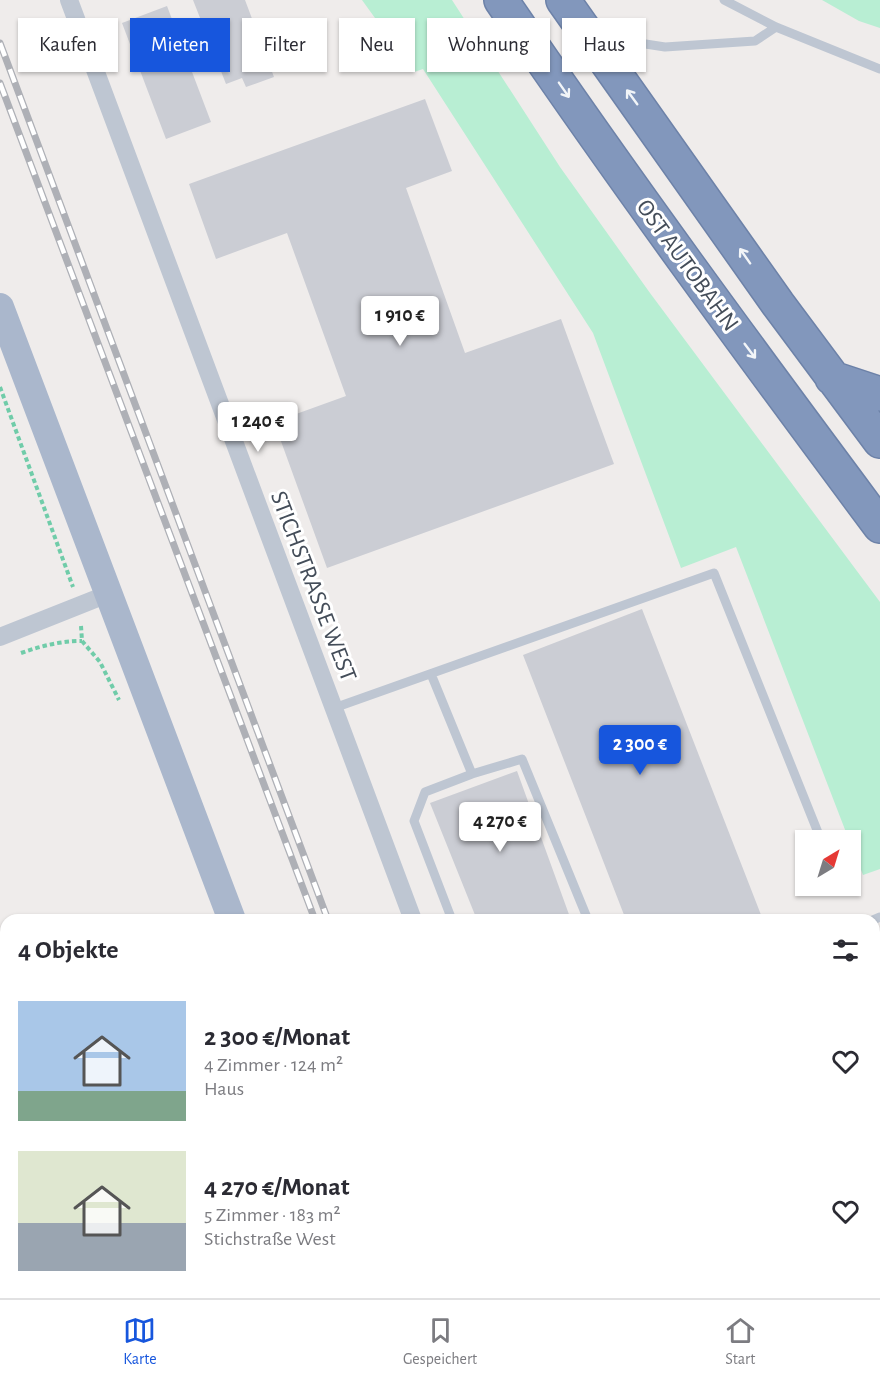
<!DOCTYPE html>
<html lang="de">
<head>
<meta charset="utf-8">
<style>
	:root { --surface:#fff; --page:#f7f7f7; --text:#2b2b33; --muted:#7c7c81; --line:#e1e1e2; --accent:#1756dd }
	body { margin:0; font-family:"Alegreya Sans",sans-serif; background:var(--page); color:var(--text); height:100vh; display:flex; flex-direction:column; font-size:22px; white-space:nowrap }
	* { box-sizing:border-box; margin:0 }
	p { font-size:20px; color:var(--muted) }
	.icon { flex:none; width:33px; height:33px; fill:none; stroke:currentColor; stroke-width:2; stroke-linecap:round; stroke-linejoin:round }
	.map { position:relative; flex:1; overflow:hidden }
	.drawer { position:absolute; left:0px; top:914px; width:880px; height:386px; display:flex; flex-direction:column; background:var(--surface); border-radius:18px 18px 0 0; box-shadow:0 2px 4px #0004 }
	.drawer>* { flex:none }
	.banner { position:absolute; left:18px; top:18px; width:844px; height:54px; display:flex; gap:12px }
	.needle { width:39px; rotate:38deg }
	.controls { position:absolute; left:795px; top:830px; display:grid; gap:12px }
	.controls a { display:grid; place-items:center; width:66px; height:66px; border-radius:0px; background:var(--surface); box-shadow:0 2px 4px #0004; font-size:30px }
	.price { position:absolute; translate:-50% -51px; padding:0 14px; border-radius:6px; background:#fff; color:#222; font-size:20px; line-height:39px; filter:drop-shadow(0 2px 3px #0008) }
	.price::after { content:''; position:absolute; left:50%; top:36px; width:18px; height:14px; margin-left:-9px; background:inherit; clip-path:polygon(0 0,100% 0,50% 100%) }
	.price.active { background:var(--accent); color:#fff }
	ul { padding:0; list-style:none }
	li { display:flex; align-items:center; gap:18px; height:150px; padding:0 18px }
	li span { display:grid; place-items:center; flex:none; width:168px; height:120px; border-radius:0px; color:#555 }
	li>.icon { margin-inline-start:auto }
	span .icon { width:72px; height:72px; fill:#fffc; stroke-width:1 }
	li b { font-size:26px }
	h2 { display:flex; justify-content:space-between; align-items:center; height:72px; padding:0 18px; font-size:26px }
	.pill { padding:0 21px; border-radius:0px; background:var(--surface); box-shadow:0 2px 4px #0004; font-size:21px; line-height:54px }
	.pill.active { background:var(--accent); color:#fff }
	.menu { display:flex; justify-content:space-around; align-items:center; height:84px; border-top:2px solid var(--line); background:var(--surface); font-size:16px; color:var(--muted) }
	.menu a { display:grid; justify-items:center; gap:3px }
	.menu .active { color:var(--accent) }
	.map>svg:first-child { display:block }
	.green { fill:#b8eed3 }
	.building { fill:#cbcdd4 }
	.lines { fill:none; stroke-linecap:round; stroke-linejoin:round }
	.motorway-casing { stroke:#6d82a8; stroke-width:36 }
	.path { stroke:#70cca9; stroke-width:4; stroke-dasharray:4.5 3; stroke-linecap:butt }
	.service { stroke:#bec6d2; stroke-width:9 }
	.minor { stroke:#bec6d2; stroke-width:18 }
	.primary { stroke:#aab7cc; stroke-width:28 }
	.motorway { stroke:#8297bc; stroke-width:33 }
	.rail-casing { stroke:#aeb0b6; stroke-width:7 }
	.rail { stroke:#fff; stroke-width:4.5; stroke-dasharray:14; stroke-linecap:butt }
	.oneway { stroke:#f2f5f8 }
	.labels { text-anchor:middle; stroke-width:6; stroke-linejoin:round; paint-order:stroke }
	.street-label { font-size:24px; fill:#444d59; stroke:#fff }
</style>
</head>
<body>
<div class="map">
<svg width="880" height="1298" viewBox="0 0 880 1298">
	<rect width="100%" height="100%" fill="#efeceb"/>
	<path class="green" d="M362,0h90l108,167 90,126 230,309v267l-17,6 -12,-31 -1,-4h-1l-113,-293 -55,21 -88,-235 -170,-264 -9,3z
		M822,0h58v28l-21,-7z"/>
	<path class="building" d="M193,0h52l29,77 -28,10 -4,-9 -16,6z
		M167,6l44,116 -45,17 -44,-116z
		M425,99l27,72 -46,17 59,165 96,-34 53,145 -287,104 -53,-146 72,-26 -59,-163 -71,26 -27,-75z
		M642,609l121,311h-137l-31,-80 -72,-185z
		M517,771l54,149h-94l-47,-117z
		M880,1007v112l-6,2v-112z
		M6,1127v166h187l-11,5h-182v-168z"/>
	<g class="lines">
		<defs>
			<path id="motorway" d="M501,0c122,179 250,353 379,526
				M563,0l215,304 102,137
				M832,378l48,16"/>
		</defs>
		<use href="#motorway" class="motorway-casing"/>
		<path class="path" d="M0,387l73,200
			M81,626l1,15 18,21 19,38
			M21,653c20,-7 39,-12 61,-12
			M340,1293l1,5"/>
		<path class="service" d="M724,0l52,27 104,42
			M600,37l65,10 90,-6 21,-14
			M431,674l41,100 -47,18 -11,29 38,99
			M334,708l380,-135 107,267
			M472,774l50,-15 66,161
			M873,920l7,-3
			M0,1086l6,-3
			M231,1293l2,5"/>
		<path class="minor" d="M69,0l344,920
			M0,637l108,-43
			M545,1293l2,5
			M756,1293l2,5"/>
		<path class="primary" d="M0,307l232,613
			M372,1293l2,5"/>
		<use href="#motorway" class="motorway"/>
		<defs>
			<path id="rail" d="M0,43l328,877
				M0,83l315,837
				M455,1293l2,5
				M468,1293l2,5"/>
		</defs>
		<use href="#rail" class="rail-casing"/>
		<use href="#rail" class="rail"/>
	</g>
	<defs><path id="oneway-shaft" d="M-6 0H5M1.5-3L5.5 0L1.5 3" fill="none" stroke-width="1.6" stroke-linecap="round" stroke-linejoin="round" transform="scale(1.5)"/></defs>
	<g class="oneway">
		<use href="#oneway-shaft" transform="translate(564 90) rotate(55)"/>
		<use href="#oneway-shaft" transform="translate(632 97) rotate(-126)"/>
		<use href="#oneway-shaft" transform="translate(745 256) rotate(-125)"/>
		<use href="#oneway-shaft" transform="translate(750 351) rotate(53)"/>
	</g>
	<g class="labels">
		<g class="street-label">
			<text transform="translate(688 265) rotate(54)" y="8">OST AUTOBAHN</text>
			<text transform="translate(314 586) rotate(69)" y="8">STICHSTRASSE WEST</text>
		</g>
	</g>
</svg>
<div class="controls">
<a><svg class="needle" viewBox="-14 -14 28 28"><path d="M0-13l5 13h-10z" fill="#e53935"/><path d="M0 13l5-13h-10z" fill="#7c7c81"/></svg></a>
</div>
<b class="price" style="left:400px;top:347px">1 910 €</b>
<b class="price" style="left:258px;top:453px">1 240 €</b>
<b class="price active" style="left:640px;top:776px">2 300 €</b>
<b class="price" style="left:500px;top:853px">4 270 €</b>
<div class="banner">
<a class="pill">Kaufen</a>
<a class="pill active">Mieten</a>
<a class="pill">Filter</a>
<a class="pill">Neu</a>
<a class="pill">Wohnung</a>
<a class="pill">Haus</a>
</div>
<section class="drawer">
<h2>4 Objekte<svg class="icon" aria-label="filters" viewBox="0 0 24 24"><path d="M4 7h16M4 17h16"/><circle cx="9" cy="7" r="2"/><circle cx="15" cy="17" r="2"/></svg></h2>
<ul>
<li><span style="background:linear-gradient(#a9c7e8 75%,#7fa58c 0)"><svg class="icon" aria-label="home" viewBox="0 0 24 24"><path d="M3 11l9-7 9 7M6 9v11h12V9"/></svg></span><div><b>2 300 €/Monat</b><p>4 Zimmer · 124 m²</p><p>Haus</p></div><svg class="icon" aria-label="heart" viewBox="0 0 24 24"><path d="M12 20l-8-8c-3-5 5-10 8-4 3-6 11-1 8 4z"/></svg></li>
<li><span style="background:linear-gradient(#dfe7d0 60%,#9aa5b1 0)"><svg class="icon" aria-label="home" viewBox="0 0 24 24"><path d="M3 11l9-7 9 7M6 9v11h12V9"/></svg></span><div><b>4 270 €/Monat</b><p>5 Zimmer · 183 m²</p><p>Stichstraße West</p></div><svg class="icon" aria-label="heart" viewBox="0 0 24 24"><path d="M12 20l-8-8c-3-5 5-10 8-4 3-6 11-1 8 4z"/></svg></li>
</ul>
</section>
</div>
<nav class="menu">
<a class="active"><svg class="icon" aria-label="map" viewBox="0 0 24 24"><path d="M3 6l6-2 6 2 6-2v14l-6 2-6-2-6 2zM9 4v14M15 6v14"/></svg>Karte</a>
<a><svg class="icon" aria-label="saved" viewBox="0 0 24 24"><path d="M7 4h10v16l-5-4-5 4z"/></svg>Gespeichert</a>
<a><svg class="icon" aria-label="home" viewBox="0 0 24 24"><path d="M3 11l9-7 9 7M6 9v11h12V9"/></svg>Start</a>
</nav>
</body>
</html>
